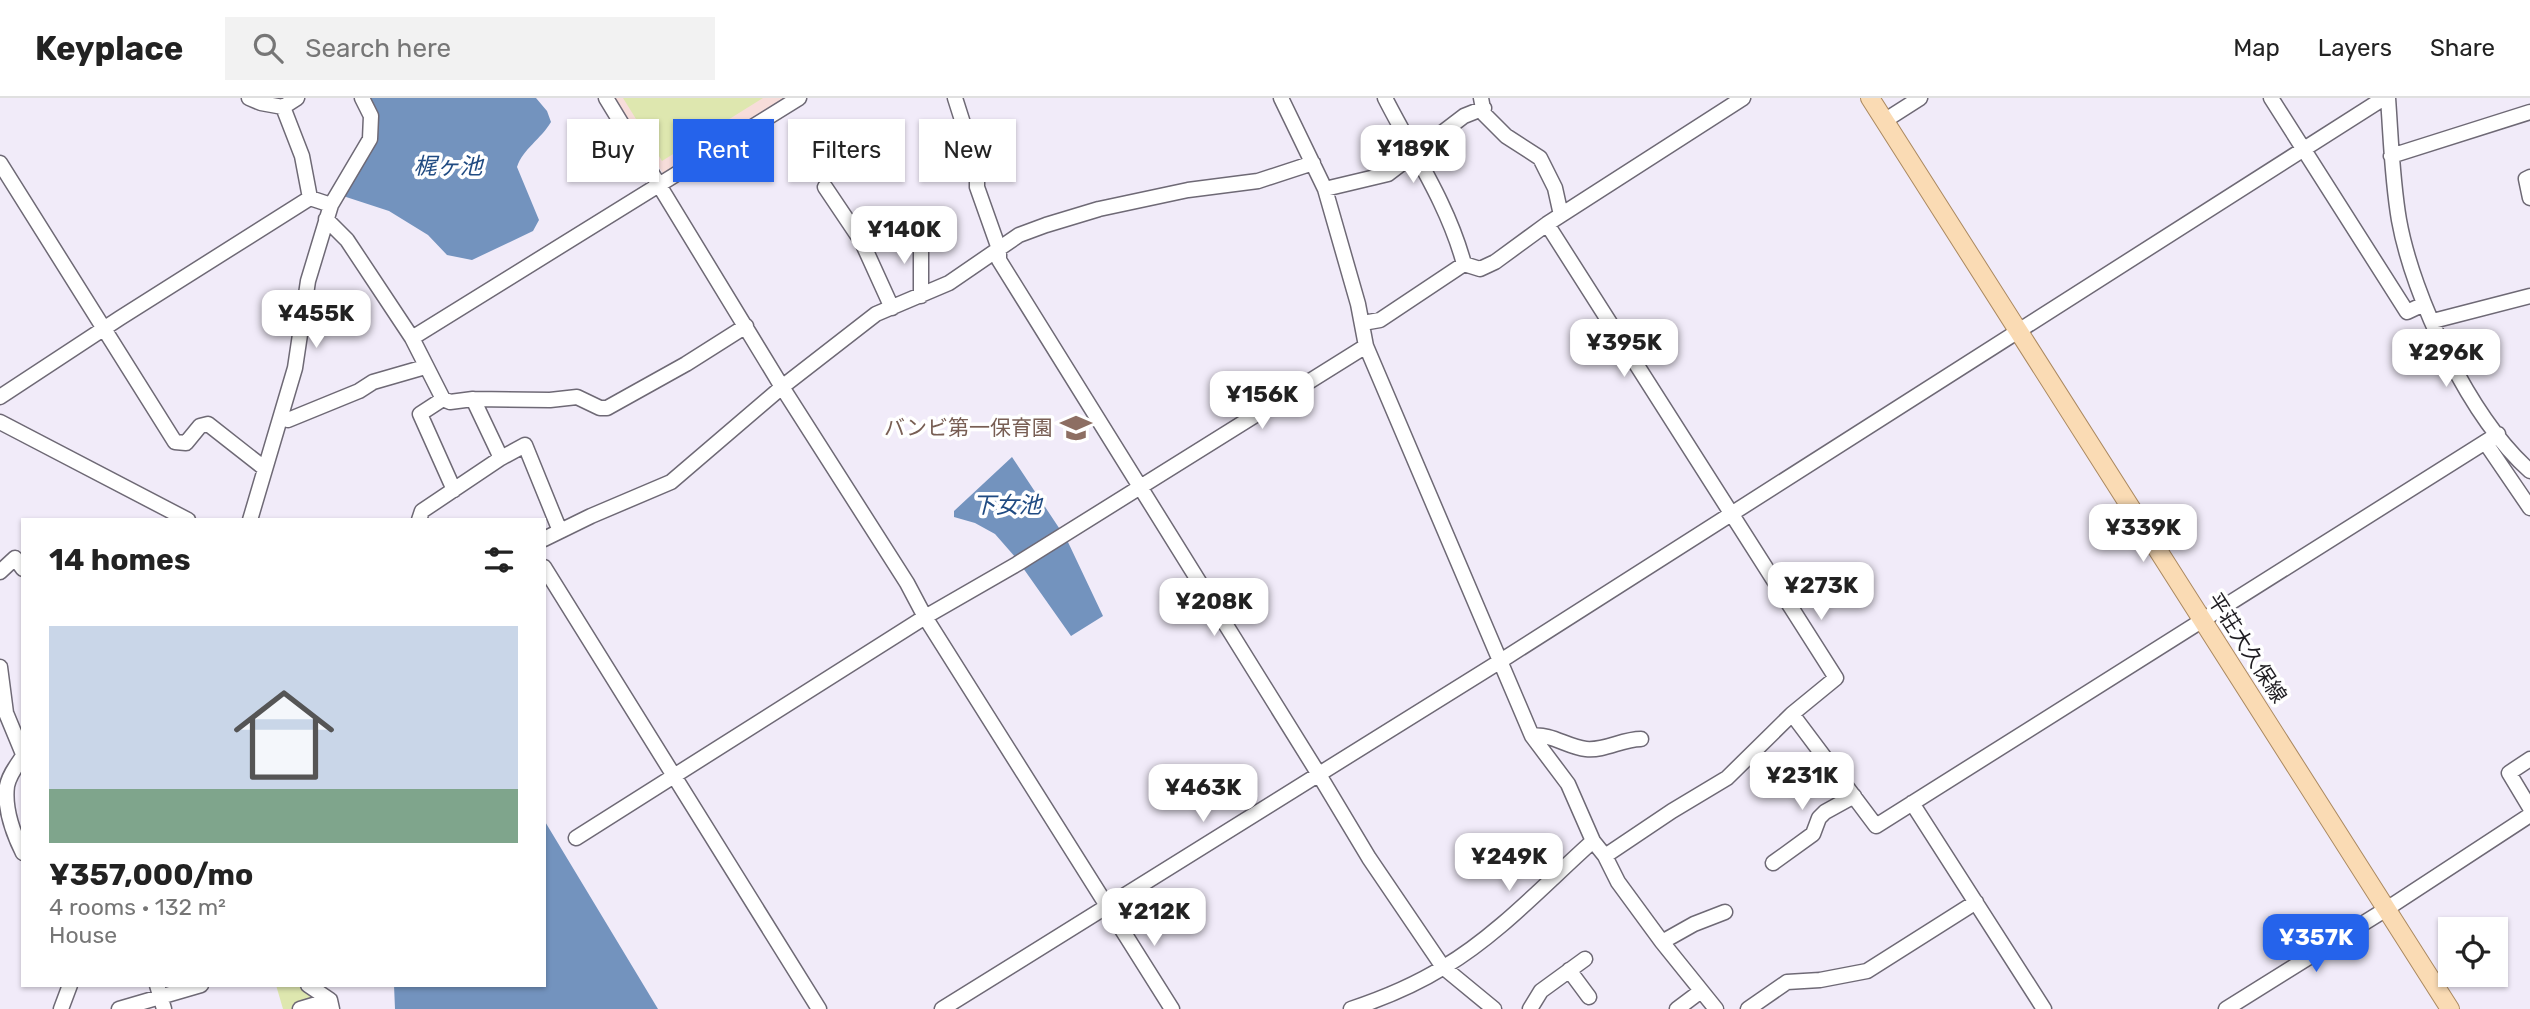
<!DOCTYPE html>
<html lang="en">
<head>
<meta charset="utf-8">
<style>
	:root { --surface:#fff; --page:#f2f2f2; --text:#222; --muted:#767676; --line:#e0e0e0; --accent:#2563eb }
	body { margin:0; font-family:Rubik,"Noto Sans JP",sans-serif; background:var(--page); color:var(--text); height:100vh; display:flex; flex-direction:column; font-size:26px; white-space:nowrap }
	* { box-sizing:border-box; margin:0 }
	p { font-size:23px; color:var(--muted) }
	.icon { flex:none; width:38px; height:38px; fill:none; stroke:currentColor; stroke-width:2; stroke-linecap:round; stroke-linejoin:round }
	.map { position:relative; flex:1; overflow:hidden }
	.panel { position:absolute; left:21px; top:420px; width:525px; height:469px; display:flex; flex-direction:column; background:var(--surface); border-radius:0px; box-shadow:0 2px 5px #0004 }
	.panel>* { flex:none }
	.guide { position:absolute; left:567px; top:21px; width:665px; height:63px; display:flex; gap:14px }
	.buttons { position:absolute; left:2438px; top:819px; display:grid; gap:14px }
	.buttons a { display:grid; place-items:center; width:70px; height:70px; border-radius:0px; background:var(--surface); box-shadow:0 2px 5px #0004; font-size:35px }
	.price { position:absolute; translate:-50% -60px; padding:0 16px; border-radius:14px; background:#fff; color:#222; font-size:23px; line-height:46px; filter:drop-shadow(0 2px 4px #0008) }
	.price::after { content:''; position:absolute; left:50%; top:42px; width:21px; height:16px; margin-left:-10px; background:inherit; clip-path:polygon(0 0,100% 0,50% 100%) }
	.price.selected { background:var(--accent); color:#fff }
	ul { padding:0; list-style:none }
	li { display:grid; align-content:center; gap:14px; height:371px; padding:0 28px }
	li span { display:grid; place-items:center; height:217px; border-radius:0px; color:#555 }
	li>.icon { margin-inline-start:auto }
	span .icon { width:126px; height:126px; fill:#fffc; stroke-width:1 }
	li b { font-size:30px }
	h2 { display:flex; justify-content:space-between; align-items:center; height:84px; padding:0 28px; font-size:30px }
	.tag { padding:0 24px; border-radius:0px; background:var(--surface); box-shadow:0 2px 5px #0004; font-size:24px; line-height:63px }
	.tag.selected { background:var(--accent); color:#fff }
	header { display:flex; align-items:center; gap:42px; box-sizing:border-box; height:98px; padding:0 35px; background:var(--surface); border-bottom:2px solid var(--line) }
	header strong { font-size:33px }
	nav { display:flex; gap:38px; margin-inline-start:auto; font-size:24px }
	.search { width:490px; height:63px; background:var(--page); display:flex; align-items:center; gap:18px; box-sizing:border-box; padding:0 24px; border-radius:0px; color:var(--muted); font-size:26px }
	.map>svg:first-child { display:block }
	.education { fill:#f7ddda }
	.green { fill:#dee7af }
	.water { fill:#7393be }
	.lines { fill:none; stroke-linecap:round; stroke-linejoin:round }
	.minor-casing { stroke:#6e6975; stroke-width:17 }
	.major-casing { stroke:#ab8960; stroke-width:20 }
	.minor { stroke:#fff; stroke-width:14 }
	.major { stroke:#fadbb4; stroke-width:18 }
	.labels { text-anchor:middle; stroke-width:7; stroke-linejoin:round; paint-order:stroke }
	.education-label { font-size:21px; fill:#785e54; stroke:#fff; text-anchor:end }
	.street-label { font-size:21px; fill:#1f1d22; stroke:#fff }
	.water-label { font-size:23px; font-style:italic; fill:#204b82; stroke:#fff }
</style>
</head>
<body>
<header>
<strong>Keyplace</strong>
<div class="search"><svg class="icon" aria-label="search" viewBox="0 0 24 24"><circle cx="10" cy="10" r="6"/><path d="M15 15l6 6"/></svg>Search here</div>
<nav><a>Map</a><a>Layers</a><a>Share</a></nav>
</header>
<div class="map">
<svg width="2530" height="911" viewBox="0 0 2530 911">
	<rect width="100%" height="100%" fill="#f1ebf9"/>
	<path class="education" d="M615,0h177l-128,77z"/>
	<path class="green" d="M623,0h140l-101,63z
		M276,887h32l16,9 -24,15h-17z"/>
	<path class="water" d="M367,0h169l11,13 4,11c-10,17 -28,27 -34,45l22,53 -6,11 -61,29 -25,-5 -19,-20 -39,-24 -49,-16 36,-57z
		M1012,359l55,83 36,76 -32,20 -55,-78 -21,-24 -20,-11 -21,-6v-6z
		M544,722l114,189h-263l-1,-24h150z"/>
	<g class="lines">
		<defs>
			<path id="minor" d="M249,0l12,5 22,4 19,49 8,42
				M606,0l176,289 125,196 18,34 247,392
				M955,0l22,69v20l22,62v11l319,513 51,85 74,109 51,42
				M1281,0l44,91 33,115 8,42 166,390 36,48 25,57 12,15 13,26 44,60 54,67
				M1385,0c28,55 63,106 79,166
				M1481,0l3,16 22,22 34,22 15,30 6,27
				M2271,0l136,214 17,-8
				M2388,0c3,41 4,81 11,122 14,78 71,198 131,251
				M283,9l14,-9
				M1884,23l36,-23
				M2391,58l139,-44
				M0,65l175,279 11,1 14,-17 8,-2 56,44
				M2530,79l-4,2 4,19
				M825,89l37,55 30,66
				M1325,91l63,-15 76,-58 20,-8
				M326,121l21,21 65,98 31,61 7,3 23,-3 28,59 24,-13 35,86
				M1547,126l289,454 -44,36 -65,64 -55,33 -67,45
				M921,198v-60
				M2433,223l97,-25
				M1363,225l17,-3 84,-56 16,5 15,-7 52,-38 196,-126
				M412,240l387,-240
				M0,299l120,-79 190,-120 21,7
				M443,301l-23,15 34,76
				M473,301l77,1 27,-3 23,11h7l79,-44 60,-38
				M282,320l6,2 71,-29 14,-9 52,-15
				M0,324l188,98
				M2485,344l45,66
				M250,422l45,-152 13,-87 23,-76 39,-66 1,-23 -9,-18
				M419,422l3,-9 79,-53
				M544,441l47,-23 80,-34 111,-95 94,-73 73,-31 70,-48 27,-10 53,-16 89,-19 70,-9 55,-18
				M544,469l275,442
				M0,474l15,-14 8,11
				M0,569l6,46 17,41
				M1792,616l84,112 622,-392
				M1532,638c19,-3 35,11 54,13 19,2 36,-10 55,-10
				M23,658c-6,9 -14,19 -16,30 -3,23 6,47 16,67
				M2530,661l-21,14 21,35
				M1912,705l132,206
				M576,740l349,-221 92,-53 349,-218
				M1773,765l40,-29 6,-16 6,-6 29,-16
				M1662,844l32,-18 31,-12
				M1569,872l20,27
				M157,887l7,24
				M308,887l22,15 2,9
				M61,911l9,-24
				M119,911l82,-24
				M300,911l30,-9
				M942,911l557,-347 885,-564
				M1351,911c33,-11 64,-24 93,-42 54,-32 102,-84 149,-126
				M1530,911l11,-18 44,-32
				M1677,911l24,-18
				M1748,911l39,-27 33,-2 47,-9 109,-69
				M2226,911l162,-101 142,-93"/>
			<path id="major" d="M1870,0l580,911"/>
		</defs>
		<use href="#minor" class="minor-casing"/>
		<use href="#major" class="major-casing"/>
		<use href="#minor" class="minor"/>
		<use href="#major" class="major"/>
	</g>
	<defs>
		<symbol id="school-bare" viewBox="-9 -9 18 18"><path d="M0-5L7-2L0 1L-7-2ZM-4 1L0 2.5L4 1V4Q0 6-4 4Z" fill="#8d6e63" stroke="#fff" stroke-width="2.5" paint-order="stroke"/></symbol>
	</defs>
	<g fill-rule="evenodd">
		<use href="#school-bare" x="1054" y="308" width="44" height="44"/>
	</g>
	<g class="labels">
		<g class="education-label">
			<text x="1053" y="337">バンビ第一保育園</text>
		</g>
		<g class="street-label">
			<text transform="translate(2247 550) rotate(57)" y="7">平荘大久保線</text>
		</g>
		<g class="water-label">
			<text x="448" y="76">梶ヶ池</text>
			<text x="1007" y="415">下女池</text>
		</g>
	</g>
</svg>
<div class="buttons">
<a><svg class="icon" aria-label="locate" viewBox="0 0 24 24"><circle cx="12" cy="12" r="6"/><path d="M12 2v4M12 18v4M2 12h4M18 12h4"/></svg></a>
</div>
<b class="price" style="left:1413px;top:87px">¥189K</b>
<b class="price" style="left:904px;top:168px">¥140K</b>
<b class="price" style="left:316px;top:252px">¥455K</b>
<b class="price" style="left:1624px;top:281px">¥395K</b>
<b class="price" style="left:2446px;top:291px">¥296K</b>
<b class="price" style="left:1262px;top:333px">¥156K</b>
<b class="price" style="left:2143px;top:466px">¥339K</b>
<b class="price" style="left:1821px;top:524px">¥273K</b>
<b class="price" style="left:1214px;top:540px">¥208K</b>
<b class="price" style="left:1802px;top:714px">¥231K</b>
<b class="price" style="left:1203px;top:726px">¥463K</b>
<b class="price" style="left:1509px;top:795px">¥249K</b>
<b class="price" style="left:1154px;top:850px">¥212K</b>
<b class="price selected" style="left:2316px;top:876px">¥357K</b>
<div class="guide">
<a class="tag">Buy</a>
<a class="tag selected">Rent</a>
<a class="tag">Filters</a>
<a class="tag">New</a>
</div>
<section class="panel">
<h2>14 homes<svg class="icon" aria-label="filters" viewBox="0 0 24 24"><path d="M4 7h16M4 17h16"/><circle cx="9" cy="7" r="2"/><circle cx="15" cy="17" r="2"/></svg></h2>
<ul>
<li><span style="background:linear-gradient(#c9d6e8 75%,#7fa58c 0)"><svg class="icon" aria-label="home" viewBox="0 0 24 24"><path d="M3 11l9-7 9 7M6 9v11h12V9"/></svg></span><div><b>¥357,000/mo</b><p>4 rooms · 132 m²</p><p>House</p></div></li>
</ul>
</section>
</div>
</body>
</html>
